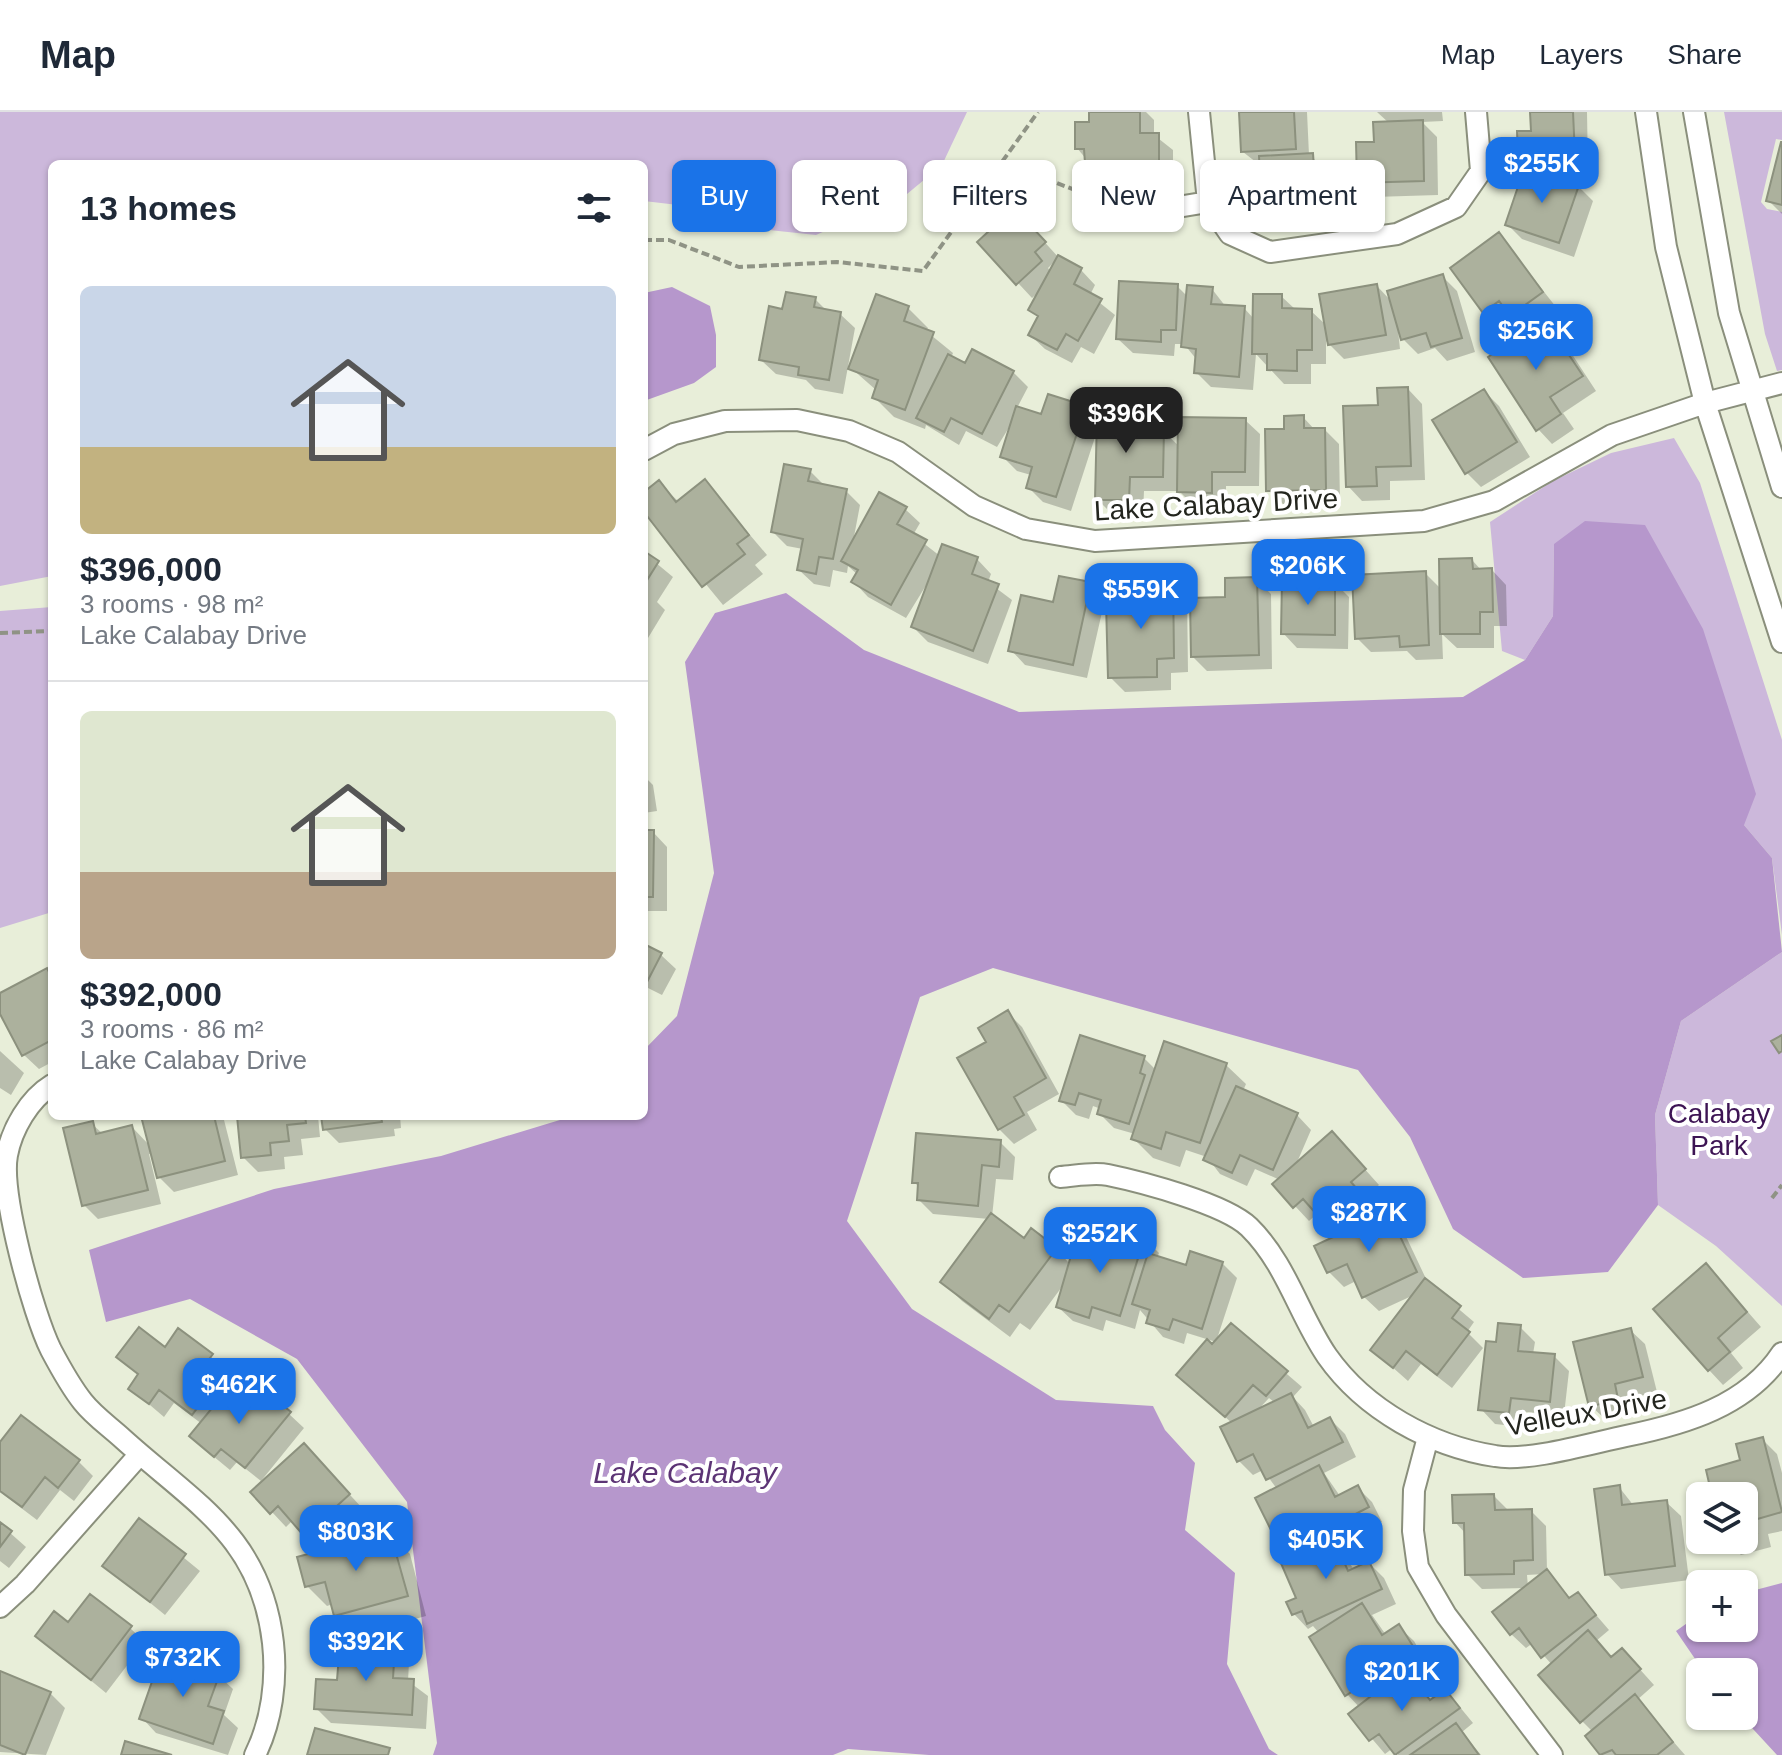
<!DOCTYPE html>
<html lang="en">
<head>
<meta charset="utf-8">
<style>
	:root { --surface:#fff; --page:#f6f6f7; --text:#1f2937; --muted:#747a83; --line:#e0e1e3; --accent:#1a73e8 }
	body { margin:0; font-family:Helvetica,sans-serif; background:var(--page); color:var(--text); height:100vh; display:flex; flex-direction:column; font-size:30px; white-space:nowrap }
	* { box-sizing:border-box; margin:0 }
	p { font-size:26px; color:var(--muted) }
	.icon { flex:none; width:44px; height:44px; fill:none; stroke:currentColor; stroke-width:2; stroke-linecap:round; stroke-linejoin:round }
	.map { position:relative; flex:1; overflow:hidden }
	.drawer { position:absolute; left:48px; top:48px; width:600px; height:960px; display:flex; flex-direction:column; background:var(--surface); border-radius:12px; box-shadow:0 2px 6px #0004 }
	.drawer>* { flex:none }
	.hud { position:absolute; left:672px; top:48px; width:760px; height:72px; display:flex; gap:16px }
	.fabs { position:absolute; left:1686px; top:1370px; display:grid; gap:16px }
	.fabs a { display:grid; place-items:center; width:72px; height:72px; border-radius:12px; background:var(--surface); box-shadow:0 2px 6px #0004; font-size:40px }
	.price { position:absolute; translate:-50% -68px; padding:0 18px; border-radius:16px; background:var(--accent); color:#fff; font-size:26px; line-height:52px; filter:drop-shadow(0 2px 4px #0008) }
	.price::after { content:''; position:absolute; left:50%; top:48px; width:24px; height:18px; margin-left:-12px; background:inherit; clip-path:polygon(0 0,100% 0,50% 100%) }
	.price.current { background:#222; color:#fff }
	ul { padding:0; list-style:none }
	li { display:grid; align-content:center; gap:16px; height:424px; padding:0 32px }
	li+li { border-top:2px solid var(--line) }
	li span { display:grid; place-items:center; height:248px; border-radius:12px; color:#555 }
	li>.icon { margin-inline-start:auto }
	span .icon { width:144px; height:144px; fill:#fffc; stroke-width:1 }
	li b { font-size:34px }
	h2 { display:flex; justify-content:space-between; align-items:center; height:96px; padding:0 32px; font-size:34px }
	.pill { padding:0 28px; border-radius:12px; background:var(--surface); box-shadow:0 2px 6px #0004; font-size:28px; line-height:72px }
	.pill.current { background:var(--accent); color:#fff }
	header { display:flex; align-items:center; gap:48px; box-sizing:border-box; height:112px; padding:0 40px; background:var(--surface); border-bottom:2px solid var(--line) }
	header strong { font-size:38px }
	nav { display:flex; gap:44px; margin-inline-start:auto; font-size:28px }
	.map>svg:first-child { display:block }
	.green { fill:#ccb8db }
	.water { fill:#b697cc }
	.shadow { fill:#0003; fill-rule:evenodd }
	.building { fill:#acb19d; stroke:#8c917e; stroke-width:2 }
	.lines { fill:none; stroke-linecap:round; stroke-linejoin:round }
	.minor-casing { stroke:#8a8f7c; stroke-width:24 }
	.path { stroke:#8f9385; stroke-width:4; stroke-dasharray:8 4; stroke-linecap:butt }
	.minor { stroke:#fff; stroke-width:20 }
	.labels { text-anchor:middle; stroke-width:8; stroke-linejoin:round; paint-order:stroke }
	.street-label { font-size:28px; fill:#23251e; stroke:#fff }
	.park-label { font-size:28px; fill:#3d1454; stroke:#fff }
	.water-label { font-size:30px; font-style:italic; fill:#5c3475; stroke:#fff }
</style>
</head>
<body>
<header>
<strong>Map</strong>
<nav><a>Map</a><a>Layers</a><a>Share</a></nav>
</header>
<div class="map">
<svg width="1782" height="1643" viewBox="0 0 1782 1643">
	<rect width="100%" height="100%" fill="#e8eed9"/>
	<path class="green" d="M0,0h967l-25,53 -35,29 -91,41 -67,-7 -71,-23 -34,-4v-37h-592v412l-52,10z
		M1724,0h58v28l-6,-1 -15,63 6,7 15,3v158l-5,1 -12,-37z
		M1674,326l26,45 82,257v195l-10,-77 -28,-33 -190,-281 -1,72 -28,44 -23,-9 -12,-129 63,-41 58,-28z
		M52,495v305l-52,16v-317z
		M1782,840v354l-66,-60 -58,-41 -3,-90 26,-94z"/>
	<path class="water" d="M672,175l38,19 6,29v32l-22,16 -50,18v-108z
		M1585,409l60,4 58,104 53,165 -12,31 28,33 10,94 -101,69 -26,94 3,90 -50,67 -85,6 -70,-49 -43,-92 -52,-67 -365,-102 -73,29 -73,224 65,88 144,91 97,6 12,24 30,33 -10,67 50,43 -8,91 42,85 9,6h-349l-81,-6 -15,6h-400l4,-12 -30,-241 -110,-143 -107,-60 -84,23 -17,-72 185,-61 167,-33 132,-40h71v-66l33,-34 37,-143 -29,-211 30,-49 71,-20 78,57 155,62 444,-15 62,-37 28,-44 1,-72z
		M1782,1471v172h-5l-36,-39h3v-44h-40l-28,-41 24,-17v14h44v-35z"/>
	<path class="shadow" d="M1091,0h55l8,8v15l19,15v26l-72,1 -24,-29 14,-24z
		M1241,0h66l2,43 18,15 3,59 -51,3 -15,-15 -3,-51 -18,-14z
		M1377,0h65l1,9 -21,1 15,15 1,58 -64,2 -15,-15 30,-59z
		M1532,0h55l1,58 -51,2 41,14 15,15 -19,56 -52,-18 -15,-15 27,-53 -14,-13 13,-25z
		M1782,33v69l-14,-14z
		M1029,113l31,34 21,11 14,15 -5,10 25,20 -21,39 -13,-7 -9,16 -27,-14 -15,-14 9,-17 -8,-8 9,-19 -8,7 -52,-56zM1057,147l-6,13 -3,-4z
		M1499,123l57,72 -30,22 -13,-13 -14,10 -15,-14z
		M1442,164l15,15 18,61 -28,9 -12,-13 -17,6 -15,-15 -6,-19 3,29 -56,10 -18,-18v23h-15v20h-27l-28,-30 -3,36 -42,-3 -15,-15 1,-12 -13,-16h-9l-1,12 -41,-3 -15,-14 59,-53 11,11 24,-8 14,18 18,1 10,11 27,-23 15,14 15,1 15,14 51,-39 15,16z
		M815,187l12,12 13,3 15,14 -12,66 -28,-5 -9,-9 -30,-6 -15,-14 23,-49z
		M908,196l20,20 -2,3 27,22 -2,5 15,7 47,7 15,15 -11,21 26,8 42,-8 14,14 43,-3 11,11 10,1 17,16 65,-27 15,14 -1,52h-33v21l-32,-1 -15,-15h-35l-1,23h-31l-15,-15 1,-71 -27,83 -28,-9 -15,-15 3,-12 -14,-4 -15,-15 11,-35 -16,26 -31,-16 -7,14 -33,-20 -1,4 -31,-12 -20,-20 2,-7 -25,-22z
		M1549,216l15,14 32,49 -33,22 11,16 -22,15 -14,-15 6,-98z
		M1408,277l14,15 3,76 -35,1v19l-28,1 -14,-15 32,-79z
		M1484,279l15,15 31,51 -49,30 -15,-15z
		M1303,305l12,13h10l14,14 1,60h-57l-15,-14 18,-59z
		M810,359l14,14 22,6 14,14 -7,37 52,-33 15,14 -7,12 27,21 37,3 14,15 -3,8 24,18 -24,64 -60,-22 -15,-15 20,-53 -27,44 -38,-21 -14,-15 4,-7 -10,-9 -1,7 -14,-3 -3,17 -16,-3 -15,-14 4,-21 -16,-3 -14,-14z
		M705,370l62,73 -12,10 8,9 -40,31 -79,-96v-14l15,-12 20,19z
		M644,441l29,24 -16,25 8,8 -17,28 -4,-2z
		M1472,448l10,11 10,-1 14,15 1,41h-13v22h-37l-15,-14 1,25 -27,1 -9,-9 -36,1 -14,-14 68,-65 16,16z
		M1172,466l15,15 1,79 -17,1v17l-46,2 -15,-15 36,-74z
		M1256,467l15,15 1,75 -65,2 -14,-14 34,-58z
		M1334,470l15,15 -1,52 -51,-1 -14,-15z
		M1090,472l15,15 -18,79 -62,-13 -14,-15 44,-45z
		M644,664l9,9 4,26 -13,2z
		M644,720h9l14,15v64h-23z
		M644,834l17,9 15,14 -14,26 -16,-8 -2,5z
		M46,858l6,6v86l-13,7 -15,-14 -24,-46v-14z
		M1008,901l14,14 37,67 -32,18 10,18 -23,14 -15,-15 -11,-86z
		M0,939l24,22 -13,22 -11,-7z
		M1144,946l12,12 70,-5 20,19 -3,7 54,24 14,15 -16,37 51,-19 33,37 -15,13 12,14 -13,11 25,-10 14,15 26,55 46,39 -7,10 16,16 -31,40 -31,-24 -13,17 -35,-31 43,-56 -37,17 -15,-14 -8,-16 -12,6 -15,-15 11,-36 -22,-23 -9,8 -14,-15 -15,-26 -25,-11 -8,17 -27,-12 -13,-17 -21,-7 -6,17 -27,-9 -20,-20 2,-4 -21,-6 -15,-15 2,-4 -8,-3 -4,13 -13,-4 -15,-15z
		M144,1004h79l15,59 -64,17 -15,-15 -6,-24 -4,1 12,50 -63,15 -14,-14 8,-81 11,10 29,-7 19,20z
		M239,1004h79l2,21 -19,2 2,16 -19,2 1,12 -27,3 -15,-15z
		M323,1004h77l1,12 -7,1 1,7 -56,7 -14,-14z
		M1000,1030l15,15 -2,23 -17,-1 -4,38 32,24 32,8 14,15 23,-22 16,16 35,-20 15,15 -2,5 30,10 35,-5 15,15 -21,64 -29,-9 -3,11 -21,-7 -23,-27 -5,19 -29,-9 -3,11 -30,-10 -15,-14 6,-23 -34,46 -10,-7 -10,14 -48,-36 -20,-20 47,-62 -56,-5 -14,-14 1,-12 -6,-6z
		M1720,1168l41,47 -30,26 12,15 -20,17 -14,-15z
		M1231,1214l71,61 -9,10 12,13 9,17 16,-8 15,15 11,23 -32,16 16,23 17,-9 15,15 10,20 -44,23 16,25 15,-7 15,15 12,26 -24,11 14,20 13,-8 15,14 15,26 -17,10 20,24 13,-10 14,15 14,17 -11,9 19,23h-83l-5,-7 -8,6 -34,-40 9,-6 -13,-14 -28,-61 -6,-7 -5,3 -14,-15 5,-15 -8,-41 -7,-7 -7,-62 -14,-19 -10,5 -15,-15 -5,-36 -39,-35 19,-42zM1269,1286l6,5 -19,9z
		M1520,1215l15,15 -2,12 21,2 15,15 -5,44 -39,-3 -2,15 -28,-3 -14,-15 17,-65z
		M1630,1218l15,14 12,48 -29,7 4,14 -26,7 -15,-14z
		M179,1219l48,39 -9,11 11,11 30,19 30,3 15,14 -43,53 -24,-19 -7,8 -23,-19 -15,-15 10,-12 -28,-21 -10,14 -34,-29 9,-12 -20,-19 46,-8z
		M1762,1327l15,15 5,19v58l-14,3 3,13 -30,8 -15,-15h18v-44h-29z
		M0,1333l78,16 15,15 -19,25 -14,-11 -23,30 -37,-28z
		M318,1348l45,49 -43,40 -27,-29 -7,7 -14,-15z
		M1619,1375l15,19 32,-4 15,14 8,64 -68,9 -14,-15z
		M1494,1384l14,14 23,1 15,15 1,45 24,28 7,-5 31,36 -13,11 16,18 24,6 18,20 -17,15 48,55h-82l-16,-19 6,-4 -11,-11 -30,-56 -19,-22 -7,5 -15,-14 15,-46 -44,1 -15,-15 -1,-40 -11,-12zM1544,1462l-16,13 -1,-12z
		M139,1409l61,50 -35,44 -60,-49z
		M0,1412l26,23 -17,21 -9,-7z
		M390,1422l20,20 16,62 -70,19 -20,-20 -3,-11 -6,2 -20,-20z
		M68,1513l62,3 15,14 -39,51 -69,-57z
		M395,1537l14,14 -1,18 20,15 -2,33 -95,-6 -15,-15 23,-25z
		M0,1561l50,20 15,15 -19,47 -46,-3z
		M218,1563l15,14 -9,26 14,13 -10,27 -72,-22 -14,-15z"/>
	<path class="building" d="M1089,0h51v21h19v29l-74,1 -1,-14h-9v-27h14z
		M1239,0h55l2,37 -55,3z
		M1530,0h43l2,44 -57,2 -1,-27h14z
		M1423,8l1,61 -67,2 -1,-41h18l-1,-20z
		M1781,30h1v63l-16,-4z
		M1313,41l4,62 -55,3 -3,-62z
		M1525,54l54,19 -20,58 -54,-18z
		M1014,96l32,34 -11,10 7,9 -26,24 -39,-43z
		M1499,120l44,60 -33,24 -11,-15 -16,12 -33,-45z
		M1058,143l24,13 -8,16 28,15 -24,42 -12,-7 -9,16 -29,-15 10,-19 -10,-6z
		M1443,162l19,64 -31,9 -5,-14 -25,7 -14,-49z
		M1119,169l59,3 -2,46h-15v12l-45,-3z
		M1377,172l9,51 -58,10 -9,-51z
		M1187,173l26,2 -2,17 34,2 -6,71 -45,-4 2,-24 -15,-2z
		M786,180l30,5 -2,10 27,5 -12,68 -31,-5 1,-8 -40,-7 10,-54 13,3z
		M876,182l33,12 -5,15 30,11 -29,78 -33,-12 6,-18 -30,-11z
		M1253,182h29v14l30,1v41h-15v21l-30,-1v-16h-15z
		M1540,211l3,6 6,-4 34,51 -33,21 11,17 -25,17 -48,-74z
		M972,237l42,22 -32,63 -31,-16 -7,14 -28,-14 32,-64 17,9z
		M1408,275l3,79 -35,1 1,19 -31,1 -3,-81 35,-1 -1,-17z
		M1484,277l33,53 -52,32 -33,-54z
		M1048,282l38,12 -30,91 -30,-9 6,-21 -32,-10 16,-51 25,8z
		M1304,303v13h21l1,62 -60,1 -1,-62h19v-13z
		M1097,304l46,1 -1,11 22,1 -1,48h-33l-1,23h-34z
		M1178,305l68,1 -1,54h-33v21l-35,-1z
		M784,352l27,5 -3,12 39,8 -14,70 -14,-2 -3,17 -19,-4 6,-31 -32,-7z
		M705,367l44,56 -12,9 8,10 -43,33 -58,-75v-20l15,-12 17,22z
		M879,380l28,15 -10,17 30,16 -36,65 -40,-23 7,-12 -17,-9z
		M942,432l36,13 -6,17 27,10 -26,67 -62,-24z
		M644,439l15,10 -15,24z
		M1472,446l1,11 19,-1 1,44h-13v22h-40l-1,-75z
		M1426,459l3,74 -29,2 -1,-11 -44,3 -3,-64z
		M1059,464l32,6 -18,83 -65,-14 13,-56 32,7z
		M1173,464l1,82 -17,1v18l-49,1 -2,-76 38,-1 -1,-24z
		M1257,465l2,78 -68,2 -1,-59 35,-1v-19z
		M1282,467l53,1v55l-54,-1z
		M644,718h10l-1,67h-9z
		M644,832l18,9 -15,29 -3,-2z
		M47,856l5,10v62l-30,16 -22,-42v-21z
		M1008,898l38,68 -32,19 10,18 -26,15 -41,-72 29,-16 -8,-14z
		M1080,923l65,21 -5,17 5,2 -16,49 -32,-10 4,-14 -22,-7 -4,12 -16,-4z
		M1782,923v16l-3,2 -8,-12z
		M1164,929l63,22 -27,80 -34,-11 -5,17 -30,-10z
		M1236,974l62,27 -25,57 -33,-15 -8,18 -29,-13z
		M141,1004h73l11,45 -68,17z
		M237,1004h68l1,7 -19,2 2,16 -19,2 1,12 -30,3z
		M321,1004h60l1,6 -59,8z
		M93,1009l3,13 36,-9 16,65 -66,16 -19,-78z
		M1332,1019l34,38 -15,13 12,14 -35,31 -25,-28 -10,9 -21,-24z
		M916,1021l85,7 -2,27 -17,-2 -4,41 -61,-6 1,-17h-6z
		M1388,1099l29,61 -55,26 -15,-34 -20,9 -13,-27z
		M991,1101l33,25 7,-10 26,20 -48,64 -10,-7 -10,14 -49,-37z
		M1117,1115l28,9 -25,80 -28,-9 -3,11 -33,-11 21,-72 17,5 -3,11 16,5z
		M1190,1139l33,11 -21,67 -29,-10 -4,11 -23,-7 4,-13 -18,-6 16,-51 38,12z
		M1706,1151l41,49 -29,26 12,14 -22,19 -55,-62z
		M1425,1166l36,28 -9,12 18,14 -33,43 -31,-24 -13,17 -23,-18z
		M1231,1211l57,48 -22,25 -13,-11 -28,32 -49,-42 31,-36 5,5z
		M1498,1211l23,2 -3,26 37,3 -5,48 -39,-4 -2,15 -31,-3 8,-69 10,1z
		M139,1215l26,20 13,-19 35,26 -10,13 16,12 -27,36 -33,-25 -10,14 -21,-15 10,-15 -22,-17z
		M1631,1216l12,49 -28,7 3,15 -29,8 -16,-65z
		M231,1273l28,23 11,-13 21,17 -46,56 -24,-19 -7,8 -25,-21z
		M1291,1281l17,35 22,-11 13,25 -77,38 -13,-26 -16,8 -17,-35z
		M21,1303l59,45 -22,28 -13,-11 -23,30 -22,-16v-49z
		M1763,1325l19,75 -28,8 3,13 -13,4v-41h-32l-6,-26 34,-10 -4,-16z
		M304,1331l46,51 -46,42 -26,-30 -8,8 -20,-22z
		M1319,1353l16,32 23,-12 11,22 -87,45 -27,-54z
		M1620,1373l2,20 45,-5 8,66 -70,9 -11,-86z
		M1494,1382l1,16 37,-1 1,51 -19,1v13l-49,1 -1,-52h-11l-1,-28z
		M139,1406l47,36 -36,48 -48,-36z
		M0,1410l12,9 -12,16z
		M390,1420l18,64 -74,20 -9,-34 -20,5 -8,-30z
		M1333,1425l15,34 21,-10 13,28 -75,35 -5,-13 -10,4 -6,-13 10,-4 -16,-37z
		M1547,1457l22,29 9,-6 18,23 -55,43 -22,-30 -9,7 -18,-23z
		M90,1482l42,32 -41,54 -56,-44 19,-25 14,11z
		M1362,1491l20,32 17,-11 17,27 -71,45 -36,-59z
		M1588,1518l23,27 11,-9 19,21 -61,54 -42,-48z
		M340,1531l55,4 -2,31 21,1 -2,36 -98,-6 2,-30 21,1z
		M162,1541l58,20 -12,33 16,5 -11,33 -74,-25z
		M1406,1557l24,31 15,-11 15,19 -65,47 -16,-21 -10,7 -21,-27z
		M0,1559l51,21 -26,63 -25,-10z
		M1635,1582l38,48 -16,13h-41l-4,-5 -12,5 -15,-19z
		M1456,1611l23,32h-69z
		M315,1616l75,20 -2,7h-81z
		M125,1629l47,14h-51z"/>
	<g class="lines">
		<defs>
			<path id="minor" d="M1199,0l9,90 22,32 40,18 127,-18 59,-27 25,-36 -5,-59
				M1646,0l20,135 39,156 77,239
				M1694,0l35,201 53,174
				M1123,104l85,-14
				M644,338l30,-16 51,-13 72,-1 52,11 49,21 76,54 52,23 69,12 329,-20 70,-20 118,-66 93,-32 77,-20
				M52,973c-23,14 -40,44 -45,70 -7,38 26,159 44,195 9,17 20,37 32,52 11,14 27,25 40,37 72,65 138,98 150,204 4,37 -1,78 -18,112
				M1060,1065c15,-1 33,-5 48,-2 34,7 117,29 141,52 37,36 50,88 78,129 38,54 104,90 168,100 33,6 97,-13 131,-20 59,-12 121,-30 156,-83
				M1428,1325l-14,53 -1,41 5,36 28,48 106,140
				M0,1495l25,-23 115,-130"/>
		</defs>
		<use href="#minor" class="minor-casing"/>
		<path class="path" d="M1001,50l90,34 18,12
			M644,128h25l70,27 98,-5 86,9 115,-159
			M0,521l52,-2
			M1772,1086l10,-13"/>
		<use href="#minor" class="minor"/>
	</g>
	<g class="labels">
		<g class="street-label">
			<text transform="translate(1216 392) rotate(-3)" y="10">Lake Calabay Drive</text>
			<text transform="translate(1586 1300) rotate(-10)" y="10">Velleux Drive</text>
		</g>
		<g class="park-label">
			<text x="1719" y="1011">Calabay<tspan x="1719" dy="32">Park</tspan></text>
		</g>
		<g class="water-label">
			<text x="685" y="1371">Lake Calabay</text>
		</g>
	</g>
</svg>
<div class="fabs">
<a><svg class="icon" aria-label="layers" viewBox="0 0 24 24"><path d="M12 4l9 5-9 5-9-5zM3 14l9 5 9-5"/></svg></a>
<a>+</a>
<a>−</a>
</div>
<b class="price" style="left:1542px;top:93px">$255K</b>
<b class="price" style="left:1536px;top:260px">$256K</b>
<b class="price current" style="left:1126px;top:343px">$396K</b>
<b class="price" style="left:1308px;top:495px">$206K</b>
<b class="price" style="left:1141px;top:519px">$559K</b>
<b class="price" style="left:1369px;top:1142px">$287K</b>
<b class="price" style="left:1100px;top:1163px">$252K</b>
<b class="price" style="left:239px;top:1314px">$462K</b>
<b class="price" style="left:356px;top:1461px">$803K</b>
<b class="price" style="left:1326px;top:1469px">$405K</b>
<b class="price" style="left:366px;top:1571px">$392K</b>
<b class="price" style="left:183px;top:1587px">$732K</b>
<b class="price" style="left:1402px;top:1601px">$201K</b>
<div class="hud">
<a class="pill current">Buy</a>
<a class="pill">Rent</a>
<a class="pill">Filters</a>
<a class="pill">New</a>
<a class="pill">Apartment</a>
</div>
<section class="drawer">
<h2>13 homes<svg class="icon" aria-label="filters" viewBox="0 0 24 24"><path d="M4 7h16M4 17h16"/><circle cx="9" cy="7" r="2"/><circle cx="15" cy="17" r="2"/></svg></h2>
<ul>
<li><span style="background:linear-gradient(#c9d6e8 65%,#c2b280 0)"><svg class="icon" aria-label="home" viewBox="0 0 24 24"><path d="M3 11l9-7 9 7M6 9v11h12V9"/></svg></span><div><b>$396,000</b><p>3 rooms · 98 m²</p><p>Lake Calabay Drive</p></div></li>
<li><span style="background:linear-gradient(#dfe7d0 65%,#b9a48a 0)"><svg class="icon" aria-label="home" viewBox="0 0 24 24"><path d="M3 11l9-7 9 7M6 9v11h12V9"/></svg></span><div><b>$392,000</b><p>3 rooms · 86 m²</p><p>Lake Calabay Drive</p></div></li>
</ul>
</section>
</div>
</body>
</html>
